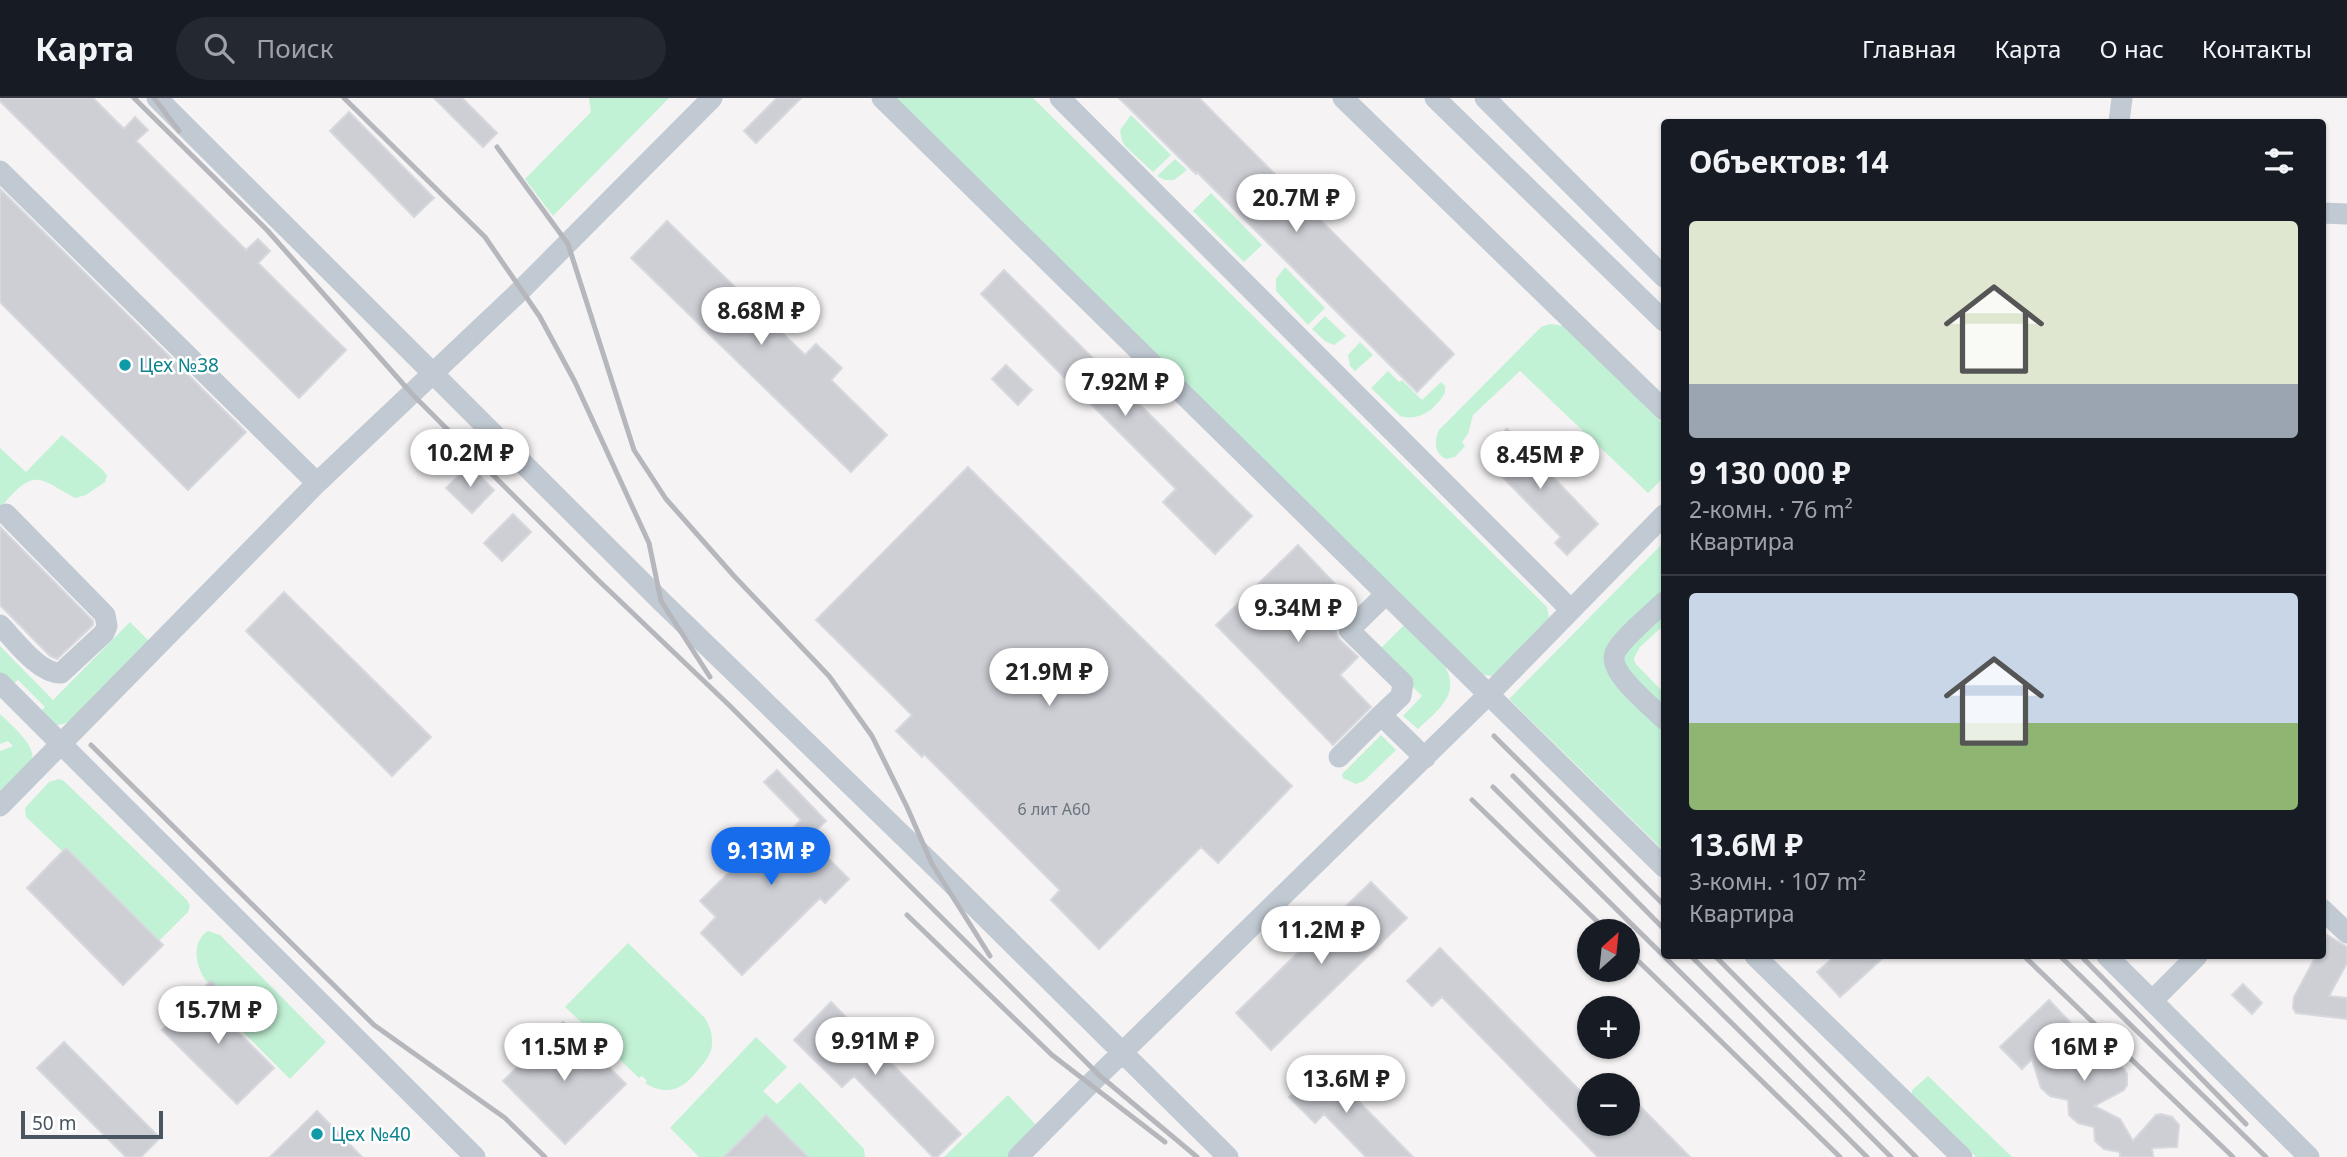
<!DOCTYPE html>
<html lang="ru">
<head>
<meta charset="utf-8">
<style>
	:root { --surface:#171b24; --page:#242831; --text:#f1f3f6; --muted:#9ea1a6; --line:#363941; --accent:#176ceb }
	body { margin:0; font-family:"Noto Sans",sans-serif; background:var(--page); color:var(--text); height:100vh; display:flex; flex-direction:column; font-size:26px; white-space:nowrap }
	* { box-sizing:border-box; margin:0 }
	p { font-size:23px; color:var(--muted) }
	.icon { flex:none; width:38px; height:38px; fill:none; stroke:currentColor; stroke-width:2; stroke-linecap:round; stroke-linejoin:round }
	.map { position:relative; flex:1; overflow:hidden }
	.panel { position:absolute; left:1661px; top:21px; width:665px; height:840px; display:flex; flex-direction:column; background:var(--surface); border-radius:7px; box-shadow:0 2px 5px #0004 }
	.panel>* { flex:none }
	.needle { width:46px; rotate:27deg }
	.tools { position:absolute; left:1577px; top:821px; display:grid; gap:14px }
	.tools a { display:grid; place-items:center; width:63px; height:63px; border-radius:50%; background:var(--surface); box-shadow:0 2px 5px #0004; font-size:35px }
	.scale { position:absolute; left:21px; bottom:18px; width:142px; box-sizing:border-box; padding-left:7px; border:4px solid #495561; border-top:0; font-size:19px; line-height:24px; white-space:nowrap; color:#495561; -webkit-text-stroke:5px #fff; paint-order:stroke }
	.price { position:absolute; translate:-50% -60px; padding:0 16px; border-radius:24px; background:#fff; color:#222; font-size:23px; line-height:46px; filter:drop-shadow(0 2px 4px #0008) }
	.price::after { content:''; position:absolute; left:50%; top:42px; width:21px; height:16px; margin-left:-10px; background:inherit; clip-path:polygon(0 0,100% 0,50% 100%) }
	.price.on { background:var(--accent); color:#fff }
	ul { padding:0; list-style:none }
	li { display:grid; align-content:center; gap:14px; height:371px; padding:0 28px }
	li+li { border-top:2px solid var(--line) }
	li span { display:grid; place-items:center; height:217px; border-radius:7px; color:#555 }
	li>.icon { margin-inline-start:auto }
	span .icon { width:126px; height:126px; fill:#fffc; stroke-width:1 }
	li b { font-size:30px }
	h2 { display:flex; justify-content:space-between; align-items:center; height:84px; padding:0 28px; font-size:30px }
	header { display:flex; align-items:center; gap:42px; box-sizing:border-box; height:98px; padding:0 35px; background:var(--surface); border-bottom:2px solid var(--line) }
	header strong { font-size:33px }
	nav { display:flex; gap:38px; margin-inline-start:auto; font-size:24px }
	.search { width:490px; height:63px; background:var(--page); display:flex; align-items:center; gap:18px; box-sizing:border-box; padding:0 24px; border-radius:38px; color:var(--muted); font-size:26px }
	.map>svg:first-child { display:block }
	.grass { fill:#c2f2d6 }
	.building { fill:#cdcfd5; stroke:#d7d8de; stroke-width:2 }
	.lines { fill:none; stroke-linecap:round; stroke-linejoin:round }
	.minor { stroke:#c1c9d2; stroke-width:21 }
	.rail { stroke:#b5b7bd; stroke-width:5 }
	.culture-dot { fill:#0f9aa8; stroke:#fff; stroke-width:2.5 }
	.labels { text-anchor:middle; stroke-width:5; stroke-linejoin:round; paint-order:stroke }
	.number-label { font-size:16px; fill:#6a747e }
	.culture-label { font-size:19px; fill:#0d838f; stroke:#fff; text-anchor:start }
</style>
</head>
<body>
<header>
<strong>Карта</strong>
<div class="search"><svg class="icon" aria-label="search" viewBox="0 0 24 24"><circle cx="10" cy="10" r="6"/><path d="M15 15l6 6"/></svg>Поиск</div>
<nav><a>Главная</a><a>Карта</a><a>О нас</a><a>Контакты</a></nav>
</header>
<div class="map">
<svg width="2347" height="1059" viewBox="0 0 2347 1059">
	<rect width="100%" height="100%" fill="#f5f3f3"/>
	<path class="grass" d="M589,0h80l-116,118 -28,-37 66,-67z
		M882,0h151l514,509 2,10 -2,9 -53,50 -10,-1 -12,-7z
		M1131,17l40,40 -18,17 -28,-26 -3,-5 -2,-11z
		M1175,61l12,11 -13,10h-9l-8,-4z
		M1211,95l51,52 -18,17 -51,-51z
		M1285,169l40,41 -17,17 -32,-34v-12z
		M1325,218l21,20 -12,9 -9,-4 -13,-12z
		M1550,226l14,2 7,5 93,94v52l-16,16 -128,-122 -47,44 -5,19 -6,8 3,4 -10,11 -9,2c-12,-6 -12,-18 -7,-29l102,-103z
		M1360,244l13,13 -18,16 -5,-5 -2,-11z
		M1388,273l11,11 3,-2 20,20 19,-18 4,4v7c-10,16 -25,29 -45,23l-29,-28z
		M62,337l41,35 4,6 -2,6 -19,13 -11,3c-11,-5 -24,-16 -35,-18 -16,-3 -31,18 -40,28v-60l26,24z
		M1664,444v52l-43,42 -9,42 52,52v121l-155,-152z
		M1664,515v12l-24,22 -6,11 1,5 29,30v17l-38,-37 -4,-18z
		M130,524l21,21 -74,75 -14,6 -11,2 -16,-11 9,-8 -27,-27 -9,7 -9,-9v-32l53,54z
		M1406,525c18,19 59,49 39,78 -7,11 -19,20 -27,28l-15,-13 19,-20 -45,-44z
		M0,616c9,9 36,31 32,45 -3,8 -25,31 -32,40v-48l13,-5 -5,-5 -8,3z
		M1381,637l15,15 -32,31 -8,3 -13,-6 -1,-4z
		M59,681l5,2 123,119 3,6 -2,6 -29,29 -92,-92 -4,3 -37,-35 -1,-9 24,-26z
		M208,833l12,4 106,107 -36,37 -73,-73 7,-8c-6,-6 -15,-13 -20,-20 -9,-15 -12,-37 4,-47z
		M628,845l77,75c5,9 8,17 7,27 -1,10 -7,17 -14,25 -14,19 -31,27 -53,13l2,-2 -5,-5 -3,2 -51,-49 2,-3 -4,-4 -3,2 -18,-17z
		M756,939l31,30 -24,24 14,13 23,-22 64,67 1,8h-166l-29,-29z
		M1928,978l84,81h-36l-64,-63v-4z
		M1008,997l29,31 -25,31h-68z"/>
	<path class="building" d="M0,0h93l31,31 11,-12 13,13 -12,11 110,109 12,-11 12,12 -12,12 88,87 -47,48 -299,-297z
		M434,0h28l35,35 -14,14z
		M777,0h24l-45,45 -12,-12z
		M1119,0h80l255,256 -37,38 -220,-220 -1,2z
		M349,14l85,86 -20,19 -84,-86z
		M0,91l246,243 -58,58 -188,-188z
		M667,123l138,134 11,-11 26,24 -11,12 56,55 -36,37 -220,-214z
		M1004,172l248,246 -37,38 -52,-52 13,-13 -195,-195z
		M1006,267l26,25 -14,15 -26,-26z
		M1507,331l91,95 -31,31 -12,-12 6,-6 -80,-82z
		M469,367l25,25 -22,23 -26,-25z
		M968,369l324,319 -74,77 -17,-16 -102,102 -48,-49 9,-10 -136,-136 -2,3 -26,-26 16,-16 -96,-95z
		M513,416l18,18 -29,29 -18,-18z
		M0,429l93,94v4l-36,34 -7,-3 -50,-51z
		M1298,447l39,41 -19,19 19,20 -1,8 3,6 19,18 -18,18 31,32 -38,38 -117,-120z
		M284,494l147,145 -39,39 -146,-145z
		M777,672l49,51 -18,17 41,41 -24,24 -5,-5 -78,77 -41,-42 15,-16 -16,-16 55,-54 9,10 37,-37 -37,-38z
		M66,750l97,97 -40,40 -96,-97z
		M1371,784l36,36 -136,132 -35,-37z
		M2327,837l20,12v16l-18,33 18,2v21l-51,-6 -3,-5 1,-11 22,-41h6v-12z
		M1440,850l149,152v24h39v-30l62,63h-92l-156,-160 -10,9 -25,-25z
		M1835,858h50l-45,41 -23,-25z
		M211,883l12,12 -12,12 63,63 -37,36 -75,-74z
		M2243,886l19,19 -10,11 -20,-19z
		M2049,902l21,22 -12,12 34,6 7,8 2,14 14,1 9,6 3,5v11l-3,5 -30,16 26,13 13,22 23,-26 5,-1 11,3 7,8 -2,22 -25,1 1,9h-33v-5l-16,-3 -9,-8 -1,-14 -16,-4 -9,-8 -1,-15 -18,-4 -9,-8 -9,-29 -10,10 -22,-22z
		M831,904l130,132 -24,23h-4l-79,-81 -12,11 -48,-47z
		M563,924l63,62 -61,60 -62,-63z
		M64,944l96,96 -19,19h-15l-89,-89z
		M1323,967l90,92h-47l-42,-43 -9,9 -26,-26z
		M317,1013l45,46h-92z
		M766,1017l42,42h-84z"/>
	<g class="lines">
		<path class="minor" d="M157,0l504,503 271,263 296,293
			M882,0l782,769
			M1060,0l511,512
			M1343,0l321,312
			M1435,0l229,223
			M1485,0l179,179
			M2119,24l3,-24
			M0,73l317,312
			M2322,115l25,1
			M1386,496l-37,36 54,53 -2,13 -20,19 44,43
			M1664,504c-11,11 -43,37 -49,51 -8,19 36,53 49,66
			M0,527c15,15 39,49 61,48l43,-40 3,-7 -2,-11 -99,-101
			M0,585l475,474
			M1339,659l42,-42
			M0,708l317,-323 204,-193 191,-192
			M2322,811l25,24
			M1755,858l207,201
			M2107,858l202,201
			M2152,903l45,-45
			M1018,1059l71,-72 399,-390 176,-180"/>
		<path class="rail" d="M134,0l133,132 145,164 185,185 133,127 369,369 98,82
			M154,0l25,33
			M344,0l141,139 55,80 35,65 74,161 12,58 49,76
			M497,49l71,97 66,206 32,49 68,77 95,100 43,60 35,71 25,57 58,92
			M1494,638l170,169
			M91,647l283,280 131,93 40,39
			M1513,678l151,153
			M1493,689l374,370
			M1472,702l135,131
			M907,817l145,140 113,87
			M1628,853l212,206
			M1691,858l200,201
			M1715,858l201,201
			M2024,858l209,201
			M2060,858l206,201
			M2081,858l165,168"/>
	</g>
	<g class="culture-dot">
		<circle cx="125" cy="267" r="7"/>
		<circle cx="317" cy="1036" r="7"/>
	</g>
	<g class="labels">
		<g class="number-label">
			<text x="1054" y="717">6 лит А60</text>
		</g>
		<g class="culture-label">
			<text x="139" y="274">Цех №38</text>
			<text x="331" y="1043">Цех №40</text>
		</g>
	</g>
</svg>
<div class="tools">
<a><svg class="needle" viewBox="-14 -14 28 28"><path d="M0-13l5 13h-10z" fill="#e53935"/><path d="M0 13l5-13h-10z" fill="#9ea1a6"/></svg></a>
<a>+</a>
<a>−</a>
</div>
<div class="scale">50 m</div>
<b class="price" style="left:1296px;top:136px">20.7M ₽</b>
<b class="price" style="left:761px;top:249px">8.68M ₽</b>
<b class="price" style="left:1125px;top:320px">7.92M ₽</b>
<b class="price" style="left:470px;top:391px">10.2M ₽</b>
<b class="price" style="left:1540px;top:393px">8.45M ₽</b>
<b class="price" style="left:1298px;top:546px">9.34M ₽</b>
<b class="price" style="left:1049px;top:610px">21.9M ₽</b>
<b class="price on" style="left:771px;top:789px">9.13M ₽</b>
<b class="price" style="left:1321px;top:868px">11.2M ₽</b>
<b class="price" style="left:218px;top:948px">15.7M ₽</b>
<b class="price" style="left:875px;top:979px">9.91M ₽</b>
<b class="price" style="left:564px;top:985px">11.5M ₽</b>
<b class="price" style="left:2084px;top:985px">16M ₽</b>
<b class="price" style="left:1346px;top:1017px">13.6M ₽</b>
<section class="panel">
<h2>Объектов: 14<svg class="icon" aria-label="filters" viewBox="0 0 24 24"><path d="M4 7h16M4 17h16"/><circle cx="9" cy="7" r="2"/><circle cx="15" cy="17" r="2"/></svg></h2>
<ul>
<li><span style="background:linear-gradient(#dfe7d0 75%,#9aa5b1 0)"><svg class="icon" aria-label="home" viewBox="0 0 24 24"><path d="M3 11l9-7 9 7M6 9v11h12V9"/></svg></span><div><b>9 130 000 ₽</b><p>2-комн. · 76 m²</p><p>Квартира</p></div></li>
<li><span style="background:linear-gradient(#c9d6e8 60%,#8fb573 0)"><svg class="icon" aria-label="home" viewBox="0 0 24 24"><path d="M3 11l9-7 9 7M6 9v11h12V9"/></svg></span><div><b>13.6M ₽</b><p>3-комн. · 107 m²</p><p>Квартира</p></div></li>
</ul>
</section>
</div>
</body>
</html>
